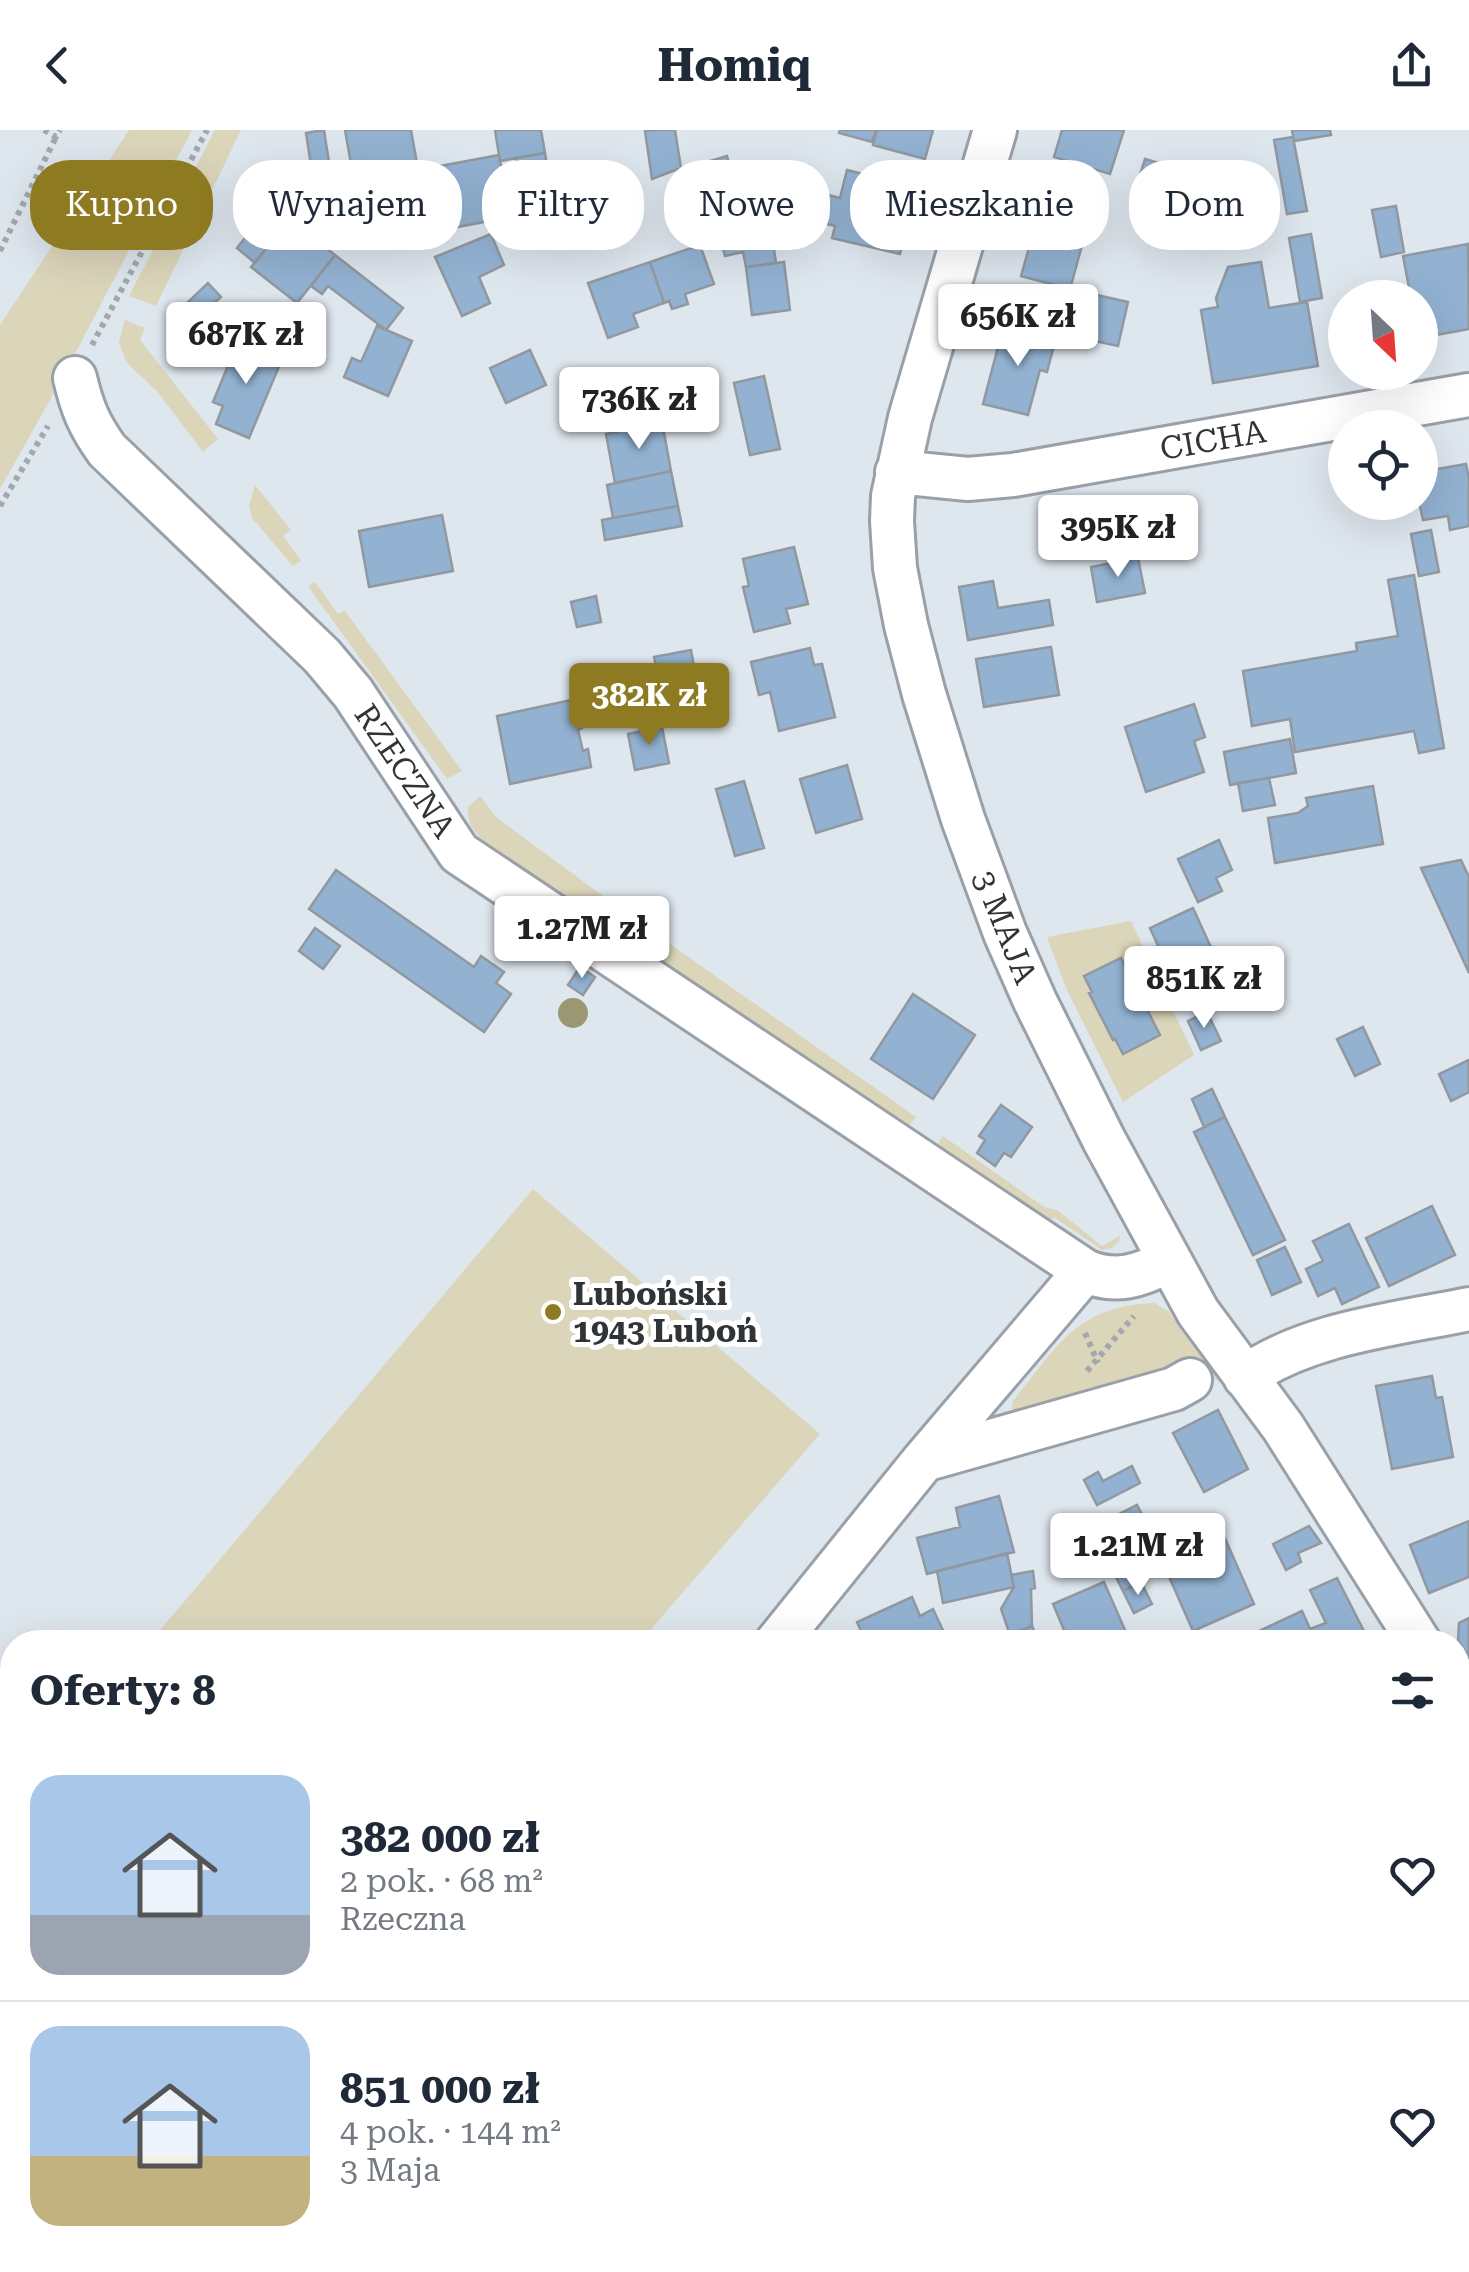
<!DOCTYPE html>
<html lang="pl">
<head>
<meta charset="utf-8">
<style>
	:root { --surface:#fff; --page:#f6f6f7; --text:#1f2937; --muted:#747a83; --line:#e0e1e3; --accent:#8e7a20 }
	body { margin:0; font-family:"Roboto Serif",serif; background:var(--page); color:var(--text); height:100vh; display:flex; flex-direction:column; font-size:38px; white-space:nowrap }
	* { box-sizing:border-box; margin:0 }
	p { font-size:32px; color:var(--muted) }
	.icon { flex:none; width:55px; height:55px; fill:none; stroke:currentColor; stroke-width:2; stroke-linecap:round; stroke-linejoin:round }
	.map { position:relative; flex:1; overflow:hidden }
	.details { position:absolute; left:0px; top:1500px; width:1470px; height:642px; display:flex; flex-direction:column; background:var(--surface); border-radius:40px 40px 0 0; box-shadow:0 10px 40px #0002 }
	.details>* { flex:none }
	.guide { position:absolute; left:30px; top:30px; width:1410px; height:90px; display:flex; gap:20px }
	.needle { width:65px; rotate:155deg }
	.tools { position:absolute; left:1328px; top:150px; display:grid; gap:20px }
	.tools a { display:grid; place-items:center; width:110px; height:110px; border-radius:50%; background:var(--surface); box-shadow:0 10px 40px #0002; font-size:50px }
	.price { position:absolute; translate:-50% -85px; padding:0 22px; border-radius:10px; background:#fff; color:#222; font-size:32px; line-height:65px; filter:drop-shadow(0 2px 5px #0008) }
	.price::after { content:''; position:absolute; left:50%; top:60px; width:30px; height:22px; margin-left:-15px; background:inherit; clip-path:polygon(0 0,100% 0,50% 100%) }
	.price.current { background:var(--accent); color:#fff }
	ul { padding:0; list-style:none }
	li { display:flex; align-items:center; gap:30px; height:250px; padding:0 30px }
	li+li { border-top:2px solid var(--line) }
	li span { display:grid; place-items:center; flex:none; width:280px; height:200px; border-radius:30px; color:#555 }
	li>.icon { margin-inline-start:auto }
	span .icon { width:120px; height:120px; fill:#fffc; stroke-width:1 }
	li b { font-size:42px }
	h2 { display:flex; justify-content:space-between; align-items:center; height:120px; padding:0 30px; font-size:42px }
	.chip { padding:0 35px; border-radius:40px; background:var(--surface); box-shadow:0 10px 40px #0002; font-size:35px; line-height:90px }
	.chip.current { background:var(--accent); color:#fff }
	header { display:flex; justify-content:space-between; align-items:center; height:130px; padding:0 30px; background:var(--surface); font-size:45px; font-weight:700 }
	.map>svg:first-child { display:block }
	.green { fill:#dbd5ba }
	.building { fill:#93b2d2; stroke:#9198a0; stroke-width:2.5 }
	.lines { fill:none; stroke-linecap:round; stroke-linejoin:round }
	.street-casing { stroke:#99a0a8; stroke-width:48 }
	.path { stroke:#a1a8ae; stroke-width:6; stroke-dasharray:5 5; stroke-linecap:butt }
	.street { stroke:#fff; stroke-width:42 }
	.tree { fill:#9b9773 }
	.poi-dot { fill:#8e7a20; stroke:#fff; stroke-width:4 }
	.labels { text-anchor:middle; stroke-width:10; stroke-linejoin:round; paint-order:stroke }
	.street-label { font-size:32px; fill:#303437; stroke:#fff }
	.poi-label { font-size:32px; font-weight:bold; fill:#303437; stroke:#fff; text-anchor:start }
</style>
</head>
<body>
<header><svg class="icon" aria-label="back" viewBox="0 0 24 24"><path d="M15 5l-7 7 7 7"/></svg>Homiq<svg class="icon" aria-label="share" viewBox="0 0 24 24"><path d="M12 15V3M7 8l5-5 5 5M5 13v7h14v-7"/></svg></header>
<div class="map">
<svg width="1469" height="2142" viewBox="0 0 1469 2142">
	<rect width="100%" height="100%" fill="#dee6ee"/>
	<path class="green" d="M129,0h63l-127,243 -65,116v-164z
		M215,0h26l-85,176 -27,-10z
		M125,190l20,8 -5,12 78,99 -15,13 -46,-61 -27,-25 -5,-8 -6,-16z
		M255,355l36,45 -8,6 18,25 -8,5 -41,-48 -3,-12z
		M315,452l23,32 7,-3 117,160 -15,8 -139,-193z
		M480,666l17,22 133,98 286,201 -10,12 -415,-282c-13,-11 -25,-21 -23,-40z
		M1131,791l63,134 -71,47 -57,-114 -19,-51z
		M943,1006l101,71 13,3 45,36 18,-10 -1,6 -7,6 -10,2 -48,-33 -6,8 -113,-77z
		M533,1059l287,245 -180,208h-490z
		M1154,1173l15,9 51,70 -34,-19 -170,56 -4,-10 1,-8c45,-55 63,-95 141,-98z
		M0,1663l12,39v428h222l-7,12h-227z"/>
	<path class="building" d="M324,0l12,78 -18,3 -12,-78z
		M345,0h66l9,50 -50,9 -5,-28 -14,3z
		M495,0h46l4,23 -45,8z
		M653,0h22l6,38 -29,11 -7,-48z
		M840,0h36l-4,12 -33,-9z
		M877,0h56l-8,29 -52,-14z
		M1062,0h62l-14,44 -56,-17z
		M1292,0h38l1,5 -37,6z
		M1293,7l14,74 -20,3 -13,-74z
		M545,23l7,43 -27,5 -9,-43z
		M499,25l4,22 17,-3 7,40 -91,17 -12,-62z
		M727,26l5,19 -28,8 -5,-19z
		M1145,29l39,11 -7,26 -40,-12z
		M699,34l9,34 -16,5 -9,-34z
		M847,40l69,17 -16,67 -68,-16 3,-12 -13,-3 7,-28 11,3z
		M360,57l3,20 -26,4 -4,-19z
		M1396,76l8,46 -23,5 -9,-47z
		M262,86l19,14 -26,33 -18,-15z
		M290,89l45,36 -38,48 -46,-36z
		M1037,89l49,12 -16,58 -49,-13z
		M715,90l57,15 4,28 -30,4 -3,-15 -18,4z
		M491,104l13,31 -25,12 11,26 -28,13 -27,-59z
		M1311,104l11,64 -22,4 -11,-64z
		M1468,114l1,85 -49,9v-40h-9l-8,-42z
		M700,115l14,39 -29,10 3,10 -16,5 -3,-8 -5,2 -14,-41z
		M335,125l68,53 -17,22 -58,-44 -6,8 -11,-8z
		M650,132l14,41 -31,11 5,13 -30,11 -20,-55z
		M784,132l6,48 -38,5 -6,-48z
		M1261,132l8,46 38,-6 11,64 -105,17 -12,-73 17,-3 -2,-9 12,-31z
		M208,153l13,14 -22,20 -13,-13z
		M1079,161l49,11 -10,44 -69,-15 6,-26 19,5z
		M1004,194l52,14 -9,34 -7,-2 -12,45 -45,-11z
		M377,196l35,15 -24,55 -44,-19 8,-19 9,4z
		M239,209l44,18 -34,81 -33,-14 7,-18 -10,-4z
		M530,220l16,35 -40,18 -16,-35z
		M764,246l16,73 -30,6 -16,-72z
		M677,248l6,25 -25,5 -5,-25z
		M662,292l9,49 -56,12 -9,-49z
		M1466,334l3,15v47l-19,4 -2,-14 -25,4 -4,-18 1,-30z
		M671,341l7,35 -65,12 -6,-33z
		M678,376l4,20 -77,14 -3,-20z
		M442,385l11,56 -84,16 -10,-56z
		M1431,400l8,42 -20,4 -8,-42z
		M794,417l14,57 -22,5 4,14 -36,9 -11,-45 6,-1 -6,-27z
		M1138,428l7,35 -48,9 -6,-35z
		M1414,445l30,173 -25,5 -5,-22 -119,21 -5,-33 -38,7 -9,-55 114,-20 -1,-8 42,-7 -10,-56z
		M993,451l5,27 51,-8 4,25 -85,15 -9,-53z
		M596,466l5,26 -24,5 -6,-25z
		M1051,517l8,48 -75,12 -8,-48z
		M810,518l4,17 8,-1 13,53 -56,14 -9,-39 -11,3 -8,-33z
		M691,520l8,43 -35,8 -10,-44z
		M576,569l6,29 -4,2 5,21 5,-2 3,18 -81,17 -13,-68z
		M1194,574l11,33 -11,4 10,31 -58,20 -21,-65z
		M662,597l7,36 -34,7 -7,-36z
		M1290,609l6,34 -66,12 -6,-33z
		M847,635l15,54 -46,14 -16,-54z
		M1269,648l6,27 -32,6 -5,-28z
		M744,651l20,67 -29,8 -19,-67z
		M1373,656l10,58 -108,19 -7,-45 30,-5 10,-7 -2,-8z
		M1219,710l13,30 -16,8 6,13 -24,11 -20,-43z
		M1461,730l8,17v96l-48,-105z
		M336,740l138,97 7,-11 23,16 -8,11 15,11 -27,38 -175,-123z
		M1193,778l21,46 -19,9 4,9 -24,11 -25,-55z
		M315,798l25,18 -17,23 -24,-18z
		M1121,828l39,77 -37,19 -8,-15 -2,1 -24,-47 3,-1 -8,-16z
		M580,837l15,10 -12,18 -15,-10z
		M913,864l62,41 -42,64 -62,-40z
		M1207,882l14,29 -20,9 -13,-29z
		M1363,897l17,37 -25,12 -18,-37z
		M1469,930v32l-18,9 -12,-27z
		M1212,959l13,28 -21,10 -12,-28z
		M1001,975l31,22 -21,30 -7,-4 -9,13 -18,-13 8,-13 -6,-4z
		M1225,987l60,123 -32,15 -59,-123z
		M1432,1076l23,49 -66,31 -23,-48z
		M1349,1094l30,63 -37,17 -7,-16 -17,8 -12,-27 17,-8 -10,-20z
		M1285,1117l16,35 -29,13 -15,-35z
		M1432,1246l4,22 6,-1 11,60 -61,12 -16,-83z
		M1218,1280l30,59 -44,23 -31,-59z
		M1132,1336l8,17 -43,22 -13,-25 14,-8 5,9z
		M999,1366l15,56 -87,22 -10,-36 43,-11 -4,-19z
		M1137,1375l11,21 -24,12 -11,-21z
		M1113,1387l11,21 -22,11 -10,-22z
		M1469,1391v56l-40,16 -19,-48z
		M1148,1396l7,15 -24,12 -7,-15z
		M1309,1396l12,17 -23,10 3,9 -15,8 -13,-26z
		M1220,1397l34,77 -61,27 -34,-77z
		M1124,1408l21,42 -22,11 -21,-42z
		M1007,1423l7,34 -71,16 -6,-32z
		M1033,1441l2,17 -4,1 1,37 -22,9 -9,-26 13,-22 -3,-12z
		M1337,1448l31,61 -9,3h-43l-6,-13 16,-6 -16,-33z
		M1104,1452l21,48 -29,12h-27l-16,-38z
		M1141,1452l11,22 -18,9 -11,-22z
		M912,1467l8,19 13,-7 14,30 -7,3h-94l-2,-3 17,-8 -4,-9z
		M1302,1481l14,31h-54l-5,-10z
		M1469,1488v40l-11,-17 1,-18z
		M1032,1496l7,16h-26l-3,-7z
		M1458,1664l11,23v28l-11,6z
		M1458,1901l11,28v13l-11,5z
		M1469,2117v25h-55l25,-12h19v-8z
		M796,2130h64l4,12h-65z
		M1088,2130h56l2,4 15,-4 6,12h-78l2,-4z
		M1202,2130h36l3,8 -9,4h-25z"/>
	<g class="lines">
		<defs>
			<path id="street" d="M995,0l-85,288 -17,78 -1,25 3,47 11,57 18,69 39,125 42,114 30,68 69,139 94,172 85,115 136,215
				M75,248c7,30 14,47 32,72l215,206 31,37 106,160 626,418c31,13 55,5 83,-10
				M897,342l71,7 45,-4 456,-80
				M1245,1247c61,-44 152,-53 224,-68
				M924,1330l250,-71 16,-9
				M777,1512l147,-182 161,-189
				M1458,1574l11,20
				M1029,2130l6,12"/>
		</defs>
		<use href="#street" class="street-casing"/>
		<path class="path" d="M44,0l12,7 4,-7
			M0,121l56,-114
			M92,215l115,-215
			M0,376l48,-80
			M1085,1203l13,30
			M1087,1241l47,-55
			M0,1629l12,33
			M167,2130l4,12
			M270,2142l7,-12"/>
		<use href="#street" class="street"/>
	</g>
	<circle class="tree" cx="573" cy="883" r="15"/>
	<circle class="poi-dot" cx="553" cy="1182" r="10"/>
	<g class="labels">
		<g class="street-label">
			<text transform="translate(1213 310) rotate(-10)" y="11">CICHA</text>
			<text transform="translate(405 641) rotate(56)" y="11">RZECZNA</text>
			<text transform="translate(1005 797) rotate(68)" y="11">3 MAJA</text>
		</g>
		<g class="poi-label">
			<text x="573" y="1175">Luboński<tspan x="573" dy="37">1943 Luboń</tspan></text>
		</g>
	</g>
</svg>
<div class="tools">
<a><svg class="needle" viewBox="-14 -14 28 28"><path d="M0-13l5 13h-10z" fill="#e53935"/><path d="M0 13l5-13h-10z" fill="#747a83"/></svg></a>
<a><svg class="icon" aria-label="locate" viewBox="0 0 24 24"><circle cx="12" cy="12" r="6"/><path d="M12 2v4M12 18v4M2 12h4M18 12h4"/></svg></a>
</div>
<b class="price" style="left:1018px;top:239px">656K zł</b>
<b class="price" style="left:246px;top:257px">687K zł</b>
<b class="price" style="left:639px;top:322px">736K zł</b>
<b class="price" style="left:1118px;top:450px">395K zł</b>
<b class="price current" style="left:649px;top:618px">382K zł</b>
<b class="price" style="left:582px;top:851px">1.27M zł</b>
<b class="price" style="left:1204px;top:901px">851K zł</b>
<b class="price" style="left:1138px;top:1468px">1.21M zł</b>
<div class="guide">
<a class="chip current">Kupno</a>
<a class="chip">Wynajem</a>
<a class="chip">Filtry</a>
<a class="chip">Nowe</a>
<a class="chip">Mieszkanie</a>
<a class="chip">Dom</a>
</div>
<section class="details">
<h2>Oferty: 8<svg class="icon" aria-label="filters" viewBox="0 0 24 24"><path d="M4 7h16M4 17h16"/><circle cx="9" cy="7" r="2"/><circle cx="15" cy="17" r="2"/></svg></h2>
<ul>
<li><span style="background:linear-gradient(#a9c7e8 70%,#9aa5b1 0)"><svg class="icon" aria-label="home" viewBox="0 0 24 24"><path d="M3 11l9-7 9 7M6 9v11h12V9"/></svg></span><div><b>382 000 zł</b><p>2 pok. · 68 m²</p><p>Rzeczna</p></div><svg class="icon" aria-label="heart" viewBox="0 0 24 24"><path d="M12 20l-8-8c-3-5 5-10 8-4 3-6 11-1 8 4z"/></svg></li>
<li><span style="background:linear-gradient(#a9c7e8 65%,#c2b280 0)"><svg class="icon" aria-label="home" viewBox="0 0 24 24"><path d="M3 11l9-7 9 7M6 9v11h12V9"/></svg></span><div><b>851 000 zł</b><p>4 pok. · 144 m²</p><p>3 Maja</p></div><svg class="icon" aria-label="heart" viewBox="0 0 24 24"><path d="M12 20l-8-8c-3-5 5-10 8-4 3-6 11-1 8 4z"/></svg></li>
</ul>
</section>
</div>
</body>
</html>
